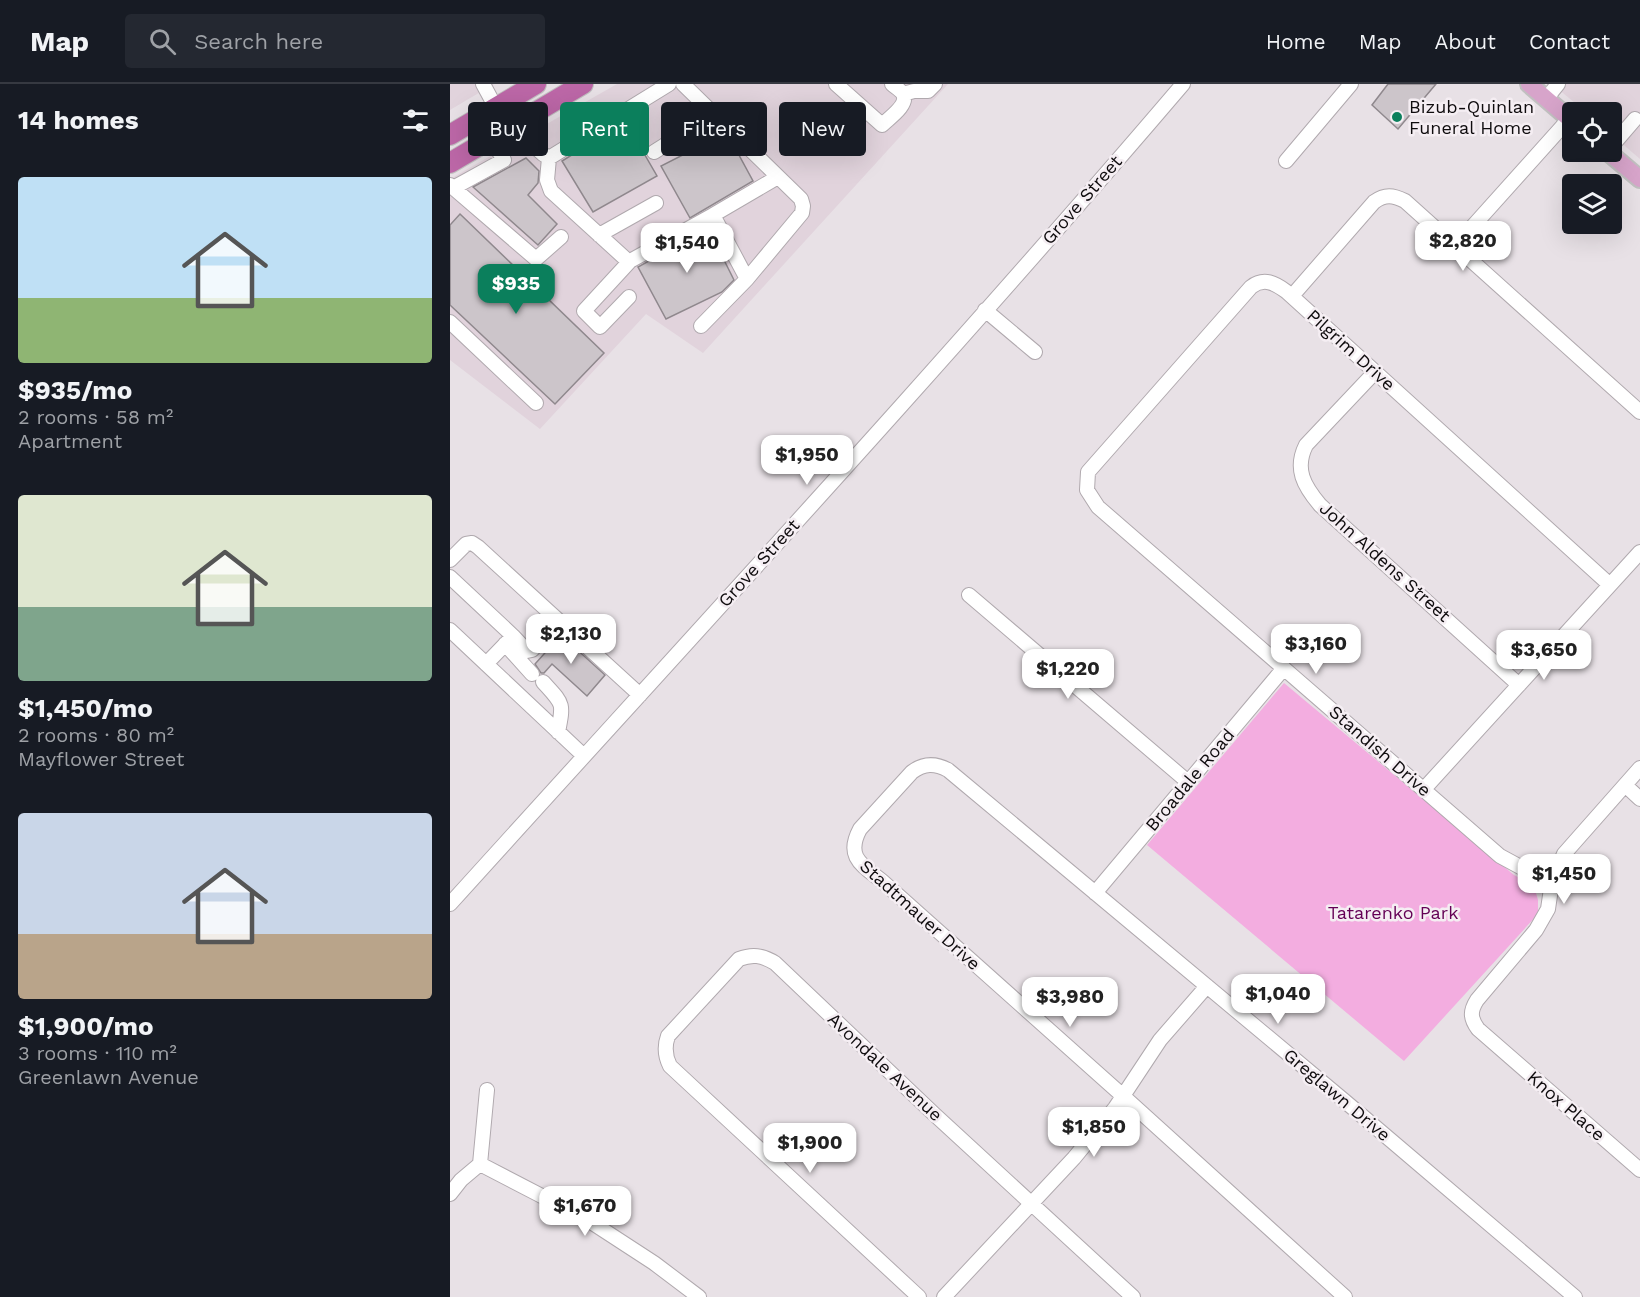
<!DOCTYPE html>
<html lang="en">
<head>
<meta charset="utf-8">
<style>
	:root { --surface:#171b24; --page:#242831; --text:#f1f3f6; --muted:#9ea1a6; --line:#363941; --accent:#0b7f5c }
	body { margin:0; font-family:"Work Sans",sans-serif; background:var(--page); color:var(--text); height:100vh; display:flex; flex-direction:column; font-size:22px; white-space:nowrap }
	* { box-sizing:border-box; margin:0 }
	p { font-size:20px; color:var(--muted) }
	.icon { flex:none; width:33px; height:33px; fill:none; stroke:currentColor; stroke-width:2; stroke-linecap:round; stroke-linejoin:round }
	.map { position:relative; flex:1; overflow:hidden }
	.details { display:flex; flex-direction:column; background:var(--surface); width:450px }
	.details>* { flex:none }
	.banner { position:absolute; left:18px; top:18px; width:570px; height:54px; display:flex; gap:12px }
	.tools { position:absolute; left:1112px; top:18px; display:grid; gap:12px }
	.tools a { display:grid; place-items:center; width:60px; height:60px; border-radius:6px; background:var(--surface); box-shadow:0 6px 24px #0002; font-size:30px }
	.price { position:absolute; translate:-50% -51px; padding:0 14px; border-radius:12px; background:#fff; color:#222; font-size:20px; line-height:39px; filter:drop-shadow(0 2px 3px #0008) }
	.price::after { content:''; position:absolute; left:50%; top:36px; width:18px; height:14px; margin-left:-9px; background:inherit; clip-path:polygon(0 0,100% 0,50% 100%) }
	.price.current { background:var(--accent); color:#fff }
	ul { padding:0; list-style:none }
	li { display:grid; align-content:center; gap:12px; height:318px; padding:0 18px }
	li span { display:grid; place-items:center; height:186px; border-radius:6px; color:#555 }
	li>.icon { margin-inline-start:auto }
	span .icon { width:108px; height:108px; fill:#fffc; stroke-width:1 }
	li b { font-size:26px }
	h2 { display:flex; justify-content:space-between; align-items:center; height:72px; padding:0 18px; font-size:26px }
	.chip { padding:0 21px; border-radius:6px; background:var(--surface); box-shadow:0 6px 24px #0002; font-size:21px; line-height:54px }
	.chip.current { background:var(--accent); color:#fff }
	header { display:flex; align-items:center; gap:36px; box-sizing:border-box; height:84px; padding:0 30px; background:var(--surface); border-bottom:2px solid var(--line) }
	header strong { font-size:28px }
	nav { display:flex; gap:33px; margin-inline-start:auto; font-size:21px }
	.search { width:420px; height:54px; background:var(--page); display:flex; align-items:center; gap:15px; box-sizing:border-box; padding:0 21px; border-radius:6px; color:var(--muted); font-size:22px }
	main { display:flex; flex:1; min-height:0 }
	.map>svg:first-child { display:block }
	.built { fill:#e1d3dc }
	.green { fill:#f3ade0 }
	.building { fill:#ccc5ca; stroke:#8f888d; stroke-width:1.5 }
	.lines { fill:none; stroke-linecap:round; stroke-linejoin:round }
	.minor-casing { stroke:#b0a9ae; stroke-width:16 }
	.major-casing { stroke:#c1c0c0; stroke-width:20 }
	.highway-casing { stroke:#c1c0c0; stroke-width:22 }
	.minor { stroke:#fff; stroke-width:14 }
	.major { stroke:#d7a4ca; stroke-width:16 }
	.highway { stroke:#bc67a7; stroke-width:20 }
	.poi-dot { fill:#0b7f5c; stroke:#f5eef3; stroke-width:2 }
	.labels { text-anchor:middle; stroke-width:5; stroke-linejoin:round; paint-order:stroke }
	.poi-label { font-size:18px; fill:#0f0c0e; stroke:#f5eef3; text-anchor:start }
	.street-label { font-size:18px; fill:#0f0c0e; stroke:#f5eef3 }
	.park-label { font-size:18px; fill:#640055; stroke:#f5eef3 }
</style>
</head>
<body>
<header>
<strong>Map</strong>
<div class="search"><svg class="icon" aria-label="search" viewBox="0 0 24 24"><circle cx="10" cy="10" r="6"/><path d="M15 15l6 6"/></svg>Search here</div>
<nav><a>Home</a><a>Map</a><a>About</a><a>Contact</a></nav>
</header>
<main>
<section class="details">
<h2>14 homes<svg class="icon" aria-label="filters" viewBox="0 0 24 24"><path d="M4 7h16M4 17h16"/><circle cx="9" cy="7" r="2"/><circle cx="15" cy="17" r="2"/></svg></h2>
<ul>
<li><span style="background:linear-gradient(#bfe0f5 65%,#8fb573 0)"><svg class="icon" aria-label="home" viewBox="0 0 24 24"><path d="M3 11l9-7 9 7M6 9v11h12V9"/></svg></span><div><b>$935/mo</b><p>2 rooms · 58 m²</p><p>Apartment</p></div></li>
<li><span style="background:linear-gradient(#dfe7d0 60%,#7fa58c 0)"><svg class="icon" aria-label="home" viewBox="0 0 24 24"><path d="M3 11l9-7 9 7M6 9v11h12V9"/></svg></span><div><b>$1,450/mo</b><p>2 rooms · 80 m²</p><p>Mayflower Street</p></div></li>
<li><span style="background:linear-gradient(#c9d6e8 65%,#b9a48a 0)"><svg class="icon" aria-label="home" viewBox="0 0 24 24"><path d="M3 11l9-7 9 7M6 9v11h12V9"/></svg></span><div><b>$1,900/mo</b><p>3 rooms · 110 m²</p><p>Greenlawn Avenue</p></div></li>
</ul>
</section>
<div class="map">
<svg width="1190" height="1213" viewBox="0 0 1190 1213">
	<rect width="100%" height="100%" fill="#e8e1e6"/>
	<path class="built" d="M0,0h44l-44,26z
		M167,0h331l-245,269 -57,-39 -106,115 -90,-69v-181z
		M1102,0h88v75l-29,-25v-22h-25z"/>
	<path class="green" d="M834,599l230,192 20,11 4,14v14l-134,147 -257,-216z"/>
	<path class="building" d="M938,0h48l-38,45 -26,-24z
		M177,40l30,52 -64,36 -31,-51 29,-18z
		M272,51l12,11 19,35 -63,37 -29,-52z
		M76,74l13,13 -1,12 -10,12 29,29 -19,21 -65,-58z
		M10,130l144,139 -49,51 -105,-99v-80z
		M258,144l26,52 -12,12 -56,27 -28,-52z
		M111,551l44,40 -18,21 -35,-32 -8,9h-3l-6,-9z"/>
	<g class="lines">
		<defs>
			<path id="minor" d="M33,0l13,24
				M233,0l118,115 2,7 -1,7 -55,66 -46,47
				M386,0l46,41c7,-7 27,-20 21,-31 -2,-4 -8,-7 -11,-10
				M453,10l11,-3h14l7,-7
				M1096,15l12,-15
				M81,32c-1,20 -2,31 18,42
				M1161,63l24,-28
				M204,68l60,-38
				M836,77l65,-77
				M0,101l86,74 25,-22
				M3,104l51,-28 -13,-21
				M263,131l65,-38
				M149,151l57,-32
				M1006,161l113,-126
				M179,178l-78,-71 -4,-11 2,-22 120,-74
				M842,212l82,-94c11,-8 19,-7 31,-1l235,211
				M179,213l-29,30 -16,-16 46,-50 83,-46 34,64
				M535,226l50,42
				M0,238l86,81
				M925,288l-69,73c-12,24 -2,41 14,60l199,180
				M0,476l16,-16 6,-1 6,4 162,148
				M0,493l63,59 -27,28
				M519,511l219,187
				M0,546l134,126
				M63,552l14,15 5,-1 27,-29
				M55,560l27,30
				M93,598c20,22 21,20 15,50
				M1190,684l-76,86 -12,28 -4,27 -12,21 -59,70c-7,11 -7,18 1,29l162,141
				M1175,701l15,14
				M974,705l216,-237
				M1102,798l-28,-13 -24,-13 -402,-349 -11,-17 1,-18 163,-185c13,-10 24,-4 36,5l323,293
				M645,809l189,-225
				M0,820c246,-272 495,-541 733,-820
				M30,1080l108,56 66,43 45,34
				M30,1080l7,-74
				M0,1110l11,-14 19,-16
				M469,1213l-249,-231c-5,-10 -6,-19 -2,-30l71,-77c13,-5 23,-4 36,4l159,151 199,183
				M494,1213l130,-139 41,-50 45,-68 47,-54
				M895,1213l-222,-201 -241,-215c-20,-16 -37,-24 -22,-52l52,-57c12,-9 23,-9 36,-2l399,333 228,194"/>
			<path id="major" d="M1079,0l43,37
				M1158,68l32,27"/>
			<path id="highway" d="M0,51l86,-51
				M0,79l133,-79"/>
		</defs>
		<use href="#minor" class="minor-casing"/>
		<use href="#major" class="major-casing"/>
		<use href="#highway" class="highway-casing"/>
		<use href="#minor" class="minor"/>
		<use href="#major" class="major"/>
		<use href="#highway" class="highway"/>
	</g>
	<circle class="poi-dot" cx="947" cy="33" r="6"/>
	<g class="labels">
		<g class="poi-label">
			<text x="959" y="29">Bizub-Quinlan<tspan x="959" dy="21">Funeral Home</tspan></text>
		</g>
		<g class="street-label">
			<text transform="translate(632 116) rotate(-49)" y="6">Grove Street</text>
			<text transform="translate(901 266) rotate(42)" y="6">Pilgrim Drive</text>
			<text transform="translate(935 478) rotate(42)" y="6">John Aldens Street</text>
			<text transform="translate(309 479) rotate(-48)" y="6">Grove Street</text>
			<text transform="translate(930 667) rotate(41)" y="6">Standish Drive</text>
			<text transform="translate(740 696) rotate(-50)" y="6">Broadale Road</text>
			<text transform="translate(470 831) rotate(42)" y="6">Stadtmauer Drive</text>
			<text transform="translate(435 983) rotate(43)" y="6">Avondale Avenue</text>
			<text transform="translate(887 1011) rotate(40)" y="6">Greglawn Drive</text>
			<text transform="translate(1116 1022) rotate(41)" y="6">Knox Place</text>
		</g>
		<g class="park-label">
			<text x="943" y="835">Tatarenko Park</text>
		</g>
	</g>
</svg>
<div class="tools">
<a><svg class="icon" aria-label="locate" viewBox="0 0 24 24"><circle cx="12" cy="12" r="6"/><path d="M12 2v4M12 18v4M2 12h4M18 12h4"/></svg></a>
<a><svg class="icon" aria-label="layers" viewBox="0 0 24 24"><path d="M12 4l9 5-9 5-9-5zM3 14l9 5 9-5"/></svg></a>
</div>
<b class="price" style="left:1013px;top:188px">$2,820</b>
<b class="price" style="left:237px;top:190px">$1,540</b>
<b class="price current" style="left:66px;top:231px">$935</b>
<b class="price" style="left:357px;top:402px">$1,950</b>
<b class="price" style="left:121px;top:581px">$2,130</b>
<b class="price" style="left:866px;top:591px">$3,160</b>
<b class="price" style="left:1094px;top:597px">$3,650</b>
<b class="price" style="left:618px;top:616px">$1,220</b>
<b class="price" style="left:1114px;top:821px">$1,450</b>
<b class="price" style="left:828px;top:941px">$1,040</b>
<b class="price" style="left:620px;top:944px">$3,980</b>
<b class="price" style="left:644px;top:1074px">$1,850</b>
<b class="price" style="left:360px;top:1090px">$1,900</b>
<b class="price" style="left:135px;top:1153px">$1,670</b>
<div class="banner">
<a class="chip">Buy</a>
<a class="chip current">Rent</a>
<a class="chip">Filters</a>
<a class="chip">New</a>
</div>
</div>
</main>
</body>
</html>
